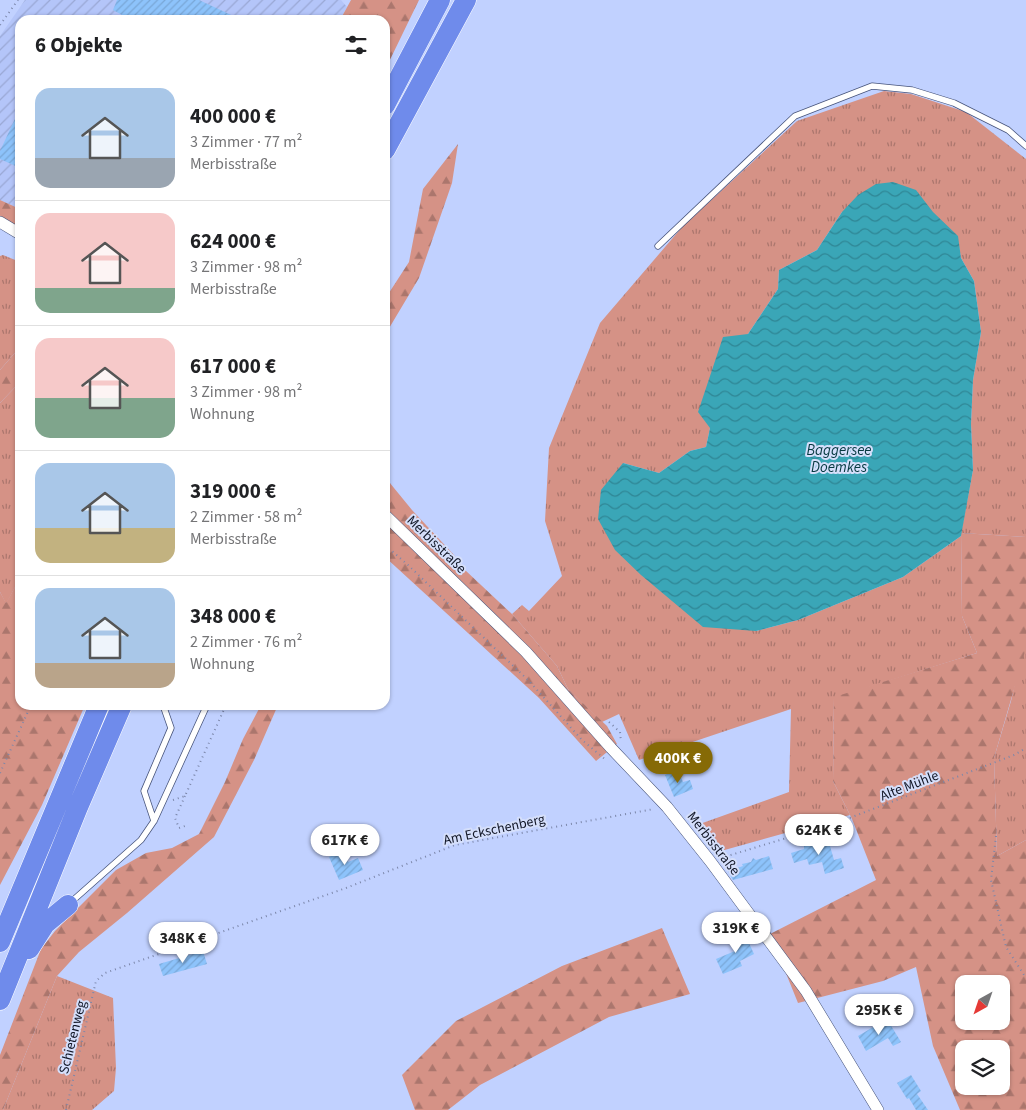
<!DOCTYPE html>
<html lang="de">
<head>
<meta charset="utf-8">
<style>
	:root { --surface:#fff; --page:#f6f6f6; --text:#202124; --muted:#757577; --line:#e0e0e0; --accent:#866a06 }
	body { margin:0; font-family:"Source Sans 3",sans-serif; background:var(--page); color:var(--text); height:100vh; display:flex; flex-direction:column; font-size:19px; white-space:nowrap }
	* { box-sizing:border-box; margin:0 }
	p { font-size:16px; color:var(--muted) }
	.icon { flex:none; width:28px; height:28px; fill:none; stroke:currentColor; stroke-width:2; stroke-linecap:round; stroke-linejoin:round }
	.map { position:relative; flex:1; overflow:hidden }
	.drawer { position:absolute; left:15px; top:15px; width:375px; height:695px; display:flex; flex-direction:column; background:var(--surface); border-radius:15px; box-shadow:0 1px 4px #0004 }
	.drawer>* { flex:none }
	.needle { width:32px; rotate:220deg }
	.fabs { position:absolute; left:955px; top:975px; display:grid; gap:10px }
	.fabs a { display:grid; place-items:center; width:55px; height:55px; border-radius:10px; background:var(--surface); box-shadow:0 1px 4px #0004; font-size:25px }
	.price { position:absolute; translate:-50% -42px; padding:0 11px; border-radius:18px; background:#fff; color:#222; font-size:16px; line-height:32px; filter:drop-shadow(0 1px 2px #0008) }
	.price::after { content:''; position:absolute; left:50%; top:30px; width:15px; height:11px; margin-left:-8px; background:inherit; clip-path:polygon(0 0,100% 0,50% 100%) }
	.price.active { background:var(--accent); color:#fff }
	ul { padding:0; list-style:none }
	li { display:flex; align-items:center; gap:15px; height:125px; padding:0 20px }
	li+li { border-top:1px solid var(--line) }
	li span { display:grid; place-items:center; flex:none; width:140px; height:100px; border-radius:15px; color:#555 }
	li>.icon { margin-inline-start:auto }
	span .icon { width:60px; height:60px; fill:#fffc; stroke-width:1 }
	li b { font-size:21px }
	h2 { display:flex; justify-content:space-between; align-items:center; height:60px; padding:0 20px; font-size:21px }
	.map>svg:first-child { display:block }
	.industrial { fill:url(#industrial-furrows) }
	.grass { fill:url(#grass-tufts) }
	.forest { fill:url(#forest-firs); fill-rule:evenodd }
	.water { fill:url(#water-waves) }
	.building { fill:url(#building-hatch) }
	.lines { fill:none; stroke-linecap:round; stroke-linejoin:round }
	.lane-casing { stroke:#47547b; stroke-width:7 }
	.street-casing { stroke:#47547b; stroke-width:12 }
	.highway-casing { stroke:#fff; stroke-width:21 }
	.path { stroke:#7c87aa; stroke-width:2; stroke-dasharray:1 4; stroke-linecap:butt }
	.lane { stroke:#fff; stroke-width:5.5 }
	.street { stroke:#fff; stroke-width:11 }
	.highway { stroke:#6f8beb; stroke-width:20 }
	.labels { text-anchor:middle; stroke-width:4; stroke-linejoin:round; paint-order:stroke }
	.street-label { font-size:14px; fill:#111626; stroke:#d5dffb }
	.water-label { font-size:15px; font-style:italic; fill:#063940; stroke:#d5dffb }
</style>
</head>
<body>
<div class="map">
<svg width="1026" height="1110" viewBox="0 0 1026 1110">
	<defs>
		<pattern id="industrial-furrows" width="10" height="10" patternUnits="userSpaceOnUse" patternTransform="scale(1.25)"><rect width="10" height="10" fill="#b4c5f9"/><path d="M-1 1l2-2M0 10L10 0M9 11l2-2" fill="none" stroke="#9aa8d5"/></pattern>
		<pattern id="grass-tufts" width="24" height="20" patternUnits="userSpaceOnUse" patternTransform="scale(1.25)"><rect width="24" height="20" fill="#d59286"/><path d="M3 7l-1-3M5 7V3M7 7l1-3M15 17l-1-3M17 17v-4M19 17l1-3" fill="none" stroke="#ab766d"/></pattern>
		<pattern id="forest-firs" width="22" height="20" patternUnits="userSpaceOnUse" patternTransform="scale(1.25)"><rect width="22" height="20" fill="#d59286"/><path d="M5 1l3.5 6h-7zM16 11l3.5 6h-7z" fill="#ab766d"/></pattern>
		<pattern id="water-waves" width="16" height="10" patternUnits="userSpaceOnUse" patternTransform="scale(1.25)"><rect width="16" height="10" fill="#3aa6b7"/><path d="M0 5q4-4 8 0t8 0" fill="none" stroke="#2f8695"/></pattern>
		<pattern id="building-hatch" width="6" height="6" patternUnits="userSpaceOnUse" patternTransform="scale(1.25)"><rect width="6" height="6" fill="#8dc3fb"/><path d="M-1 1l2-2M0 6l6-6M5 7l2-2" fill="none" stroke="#79a7d7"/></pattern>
	</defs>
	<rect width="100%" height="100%" fill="#c1d1ff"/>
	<path class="industrial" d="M25,0h316l6,7 -7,13h-320v189l-20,-9v-164z"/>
	<path class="grass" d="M884,91l27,3 55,18 60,47v378l-65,-4 12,-63 -2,-46 2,-44 8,-48 -7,-51 -13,-23 -4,-22 -115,-24 -25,38 -38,20 -1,19 -30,45 -38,94 -4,19 -16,4 -31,22 -36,-10 133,168 42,-11 105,-43 58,-41 1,80 15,37 -143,45 -1,83 17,34 -129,36 -24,-26 92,-33 2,-83 -152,51 -20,-46 -17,8 -34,-33 -11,-23 -45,-52 10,-9 7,6 33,-35 -17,-55 4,-73 51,-125 83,-97 114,-105z
		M3,255l17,7v85l-20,23v-114z
		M20,382v196l-14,26 -6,-12v-189z
		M1026,634v206l-29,16 -3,-98 17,-57z
		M57,976l56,22 3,70 -2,23 -22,19h-89z"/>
	<path class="forest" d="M351,0h68l-34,70v-50h-45z
		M458,144l-6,39 -33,95 -34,57v-36l24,-37 14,-73z
		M0,200l20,9v20l-20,-11z
		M20,347v35l-20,21v-33z
		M385,477l27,33 42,45 11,15 47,44 45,52 11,23 39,37 10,18 -21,17 -57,-63 -154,-141z
		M961,533l65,4v111l-32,110 3,98 29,-16v270h-66l-27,-64 -17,-79 -33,14 -85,22 -28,-69 106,-54 -24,-61 -19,-38 1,-84 143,-44 -15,-37zM964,984h37v37h-37zM964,1049h37v37h-37z
		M20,578v127h65l-43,100 -42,80v-293l6,11z
		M261,705h17l-24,55 -40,77 -87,76 -48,39 -22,24 -54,134h-3v-55l41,-106 14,-18 61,-61 30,-17 26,-5 27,-14 26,-52 18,-43z
		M662,928l28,66 -81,23 -129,68 -32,25h-33l-13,-35 54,-54 106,-55z"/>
	<path class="water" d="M893,182l23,8 17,22 25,24 3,22 13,23 7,51 -8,48 -2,44 2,46 -12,66 -58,41 -105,43 -42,11 -53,-4 -62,-52 -26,-25 -17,-31 3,-29 22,-27 36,10 31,-22 16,-4 4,-19 -12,-16 25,-75 25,-3 30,-45 1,-19 38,-20 25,-38 16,-17 18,-11z"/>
	<path class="building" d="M117,0h82l43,20h-122l2,-5 -9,-5z
		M20,108v60l-20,-9v-8z
		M678,770l5,12 7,-2 3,9 -19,8 -9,-22z
		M828,839l6,21 7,-2 3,10 -19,6 -3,-12 -13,3 -2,-6 -13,4 -3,-10 13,-4v-3z
		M343,851l5,11 10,-4 5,12 -24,10 -10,-23z
		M769,856l4,13 -40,11 -3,-5 -2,-4 15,-5 -1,-2 9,-2 2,-4 3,2z
		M744,932l10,22 -14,7 2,5 -19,8 -7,-15 19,-8 -6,-12z
		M203,951l4,13 -44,12 -4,-12z
		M887,1019l14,23 -8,4 -5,-8 -22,13 -8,-15z
		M911,1075l10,16 -4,3 11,16h-12l-7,-12 -2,1 -10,-16z"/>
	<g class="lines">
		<defs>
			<path id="lane" d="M658,246l137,-130 77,-30 40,4 42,13 54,27 18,16
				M154,821l-10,-30 27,-63 -8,-23
				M70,903l71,-63 13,-19 53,-116"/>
			<path id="street" d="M0,222l20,12
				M385,515l141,137 85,96 56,59 43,54 96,130 72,119"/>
			<path id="highway" d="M385,105l55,-105
				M385,150l81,-150
				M0,942l99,-237
				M29,949l16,-25 23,-19
				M0,1000l78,-193 44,-102"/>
		</defs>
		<use href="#lane" class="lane-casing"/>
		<use href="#street" class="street-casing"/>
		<use href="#highway" class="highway-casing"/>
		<path class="path" d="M0,25l18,-25
			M385,545l23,20 121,116 53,59 24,20
			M609,722l11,10 1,10
			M0,773l31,-68
			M185,796l-10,22 4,10 9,-3
			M173,800l12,-4 41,-91
			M996,836l-5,44 15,67 20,31
			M721,858l118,-36 175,-67 12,-7
			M66,1110l30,-129 9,-8 241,-85 109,-43 199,-36"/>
		<use href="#lane" class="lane"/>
		<use href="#street" class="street"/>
		<use href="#highway" class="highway"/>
	</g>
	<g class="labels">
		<g class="street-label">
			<text transform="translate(437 544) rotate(44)" y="5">Merbisstraße</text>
			<text transform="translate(909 785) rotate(-21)" y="5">Alte Mühle</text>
			<text transform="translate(494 829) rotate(-12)" y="5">Am Eckschenberg</text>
			<text transform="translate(714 843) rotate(52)" y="5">Merbisstraße</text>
			<text transform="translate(72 1037) rotate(-76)" y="5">Schietenweg</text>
		</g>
		<g class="water-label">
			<text x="839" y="455">Baggersee<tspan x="839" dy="17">Doemkes</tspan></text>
		</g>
	</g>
</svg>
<div class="fabs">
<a><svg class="needle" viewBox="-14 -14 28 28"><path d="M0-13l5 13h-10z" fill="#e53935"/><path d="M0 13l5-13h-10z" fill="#757577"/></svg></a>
<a><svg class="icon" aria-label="layers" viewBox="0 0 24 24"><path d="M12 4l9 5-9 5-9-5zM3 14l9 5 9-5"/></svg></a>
</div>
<b class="price active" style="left:678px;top:784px">400K €</b>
<b class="price" style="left:819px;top:856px">624K €</b>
<b class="price" style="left:345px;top:866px">617K €</b>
<b class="price" style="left:736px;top:954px">319K €</b>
<b class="price" style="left:183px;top:964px">348K €</b>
<b class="price" style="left:879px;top:1036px">295K €</b>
<section class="drawer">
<h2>6 Objekte<svg class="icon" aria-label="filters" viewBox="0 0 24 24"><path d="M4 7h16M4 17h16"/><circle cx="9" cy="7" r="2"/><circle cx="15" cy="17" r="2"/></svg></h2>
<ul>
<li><span style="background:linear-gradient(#a9c7e8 70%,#9aa5b1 0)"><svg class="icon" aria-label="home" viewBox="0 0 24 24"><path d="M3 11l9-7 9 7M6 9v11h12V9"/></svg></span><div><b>400 000 €</b><p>3 Zimmer · 77 m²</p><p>Merbisstraße</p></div></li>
<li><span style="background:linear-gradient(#f6c9c9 75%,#7fa58c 0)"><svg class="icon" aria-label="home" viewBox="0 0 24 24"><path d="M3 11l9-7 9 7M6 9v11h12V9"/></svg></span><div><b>624 000 €</b><p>3 Zimmer · 98 m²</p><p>Merbisstraße</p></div></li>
<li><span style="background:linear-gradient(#f6c9c9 60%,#7fa58c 0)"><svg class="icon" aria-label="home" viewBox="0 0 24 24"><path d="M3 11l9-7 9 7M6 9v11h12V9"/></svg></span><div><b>617 000 €</b><p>3 Zimmer · 98 m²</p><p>Wohnung</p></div></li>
<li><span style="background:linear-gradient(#a9c7e8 65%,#c2b280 0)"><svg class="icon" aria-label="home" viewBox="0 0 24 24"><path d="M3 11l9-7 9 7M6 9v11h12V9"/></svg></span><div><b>319 000 €</b><p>2 Zimmer · 58 m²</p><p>Merbisstraße</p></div></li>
<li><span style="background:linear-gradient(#a9c7e8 75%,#b9a48a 0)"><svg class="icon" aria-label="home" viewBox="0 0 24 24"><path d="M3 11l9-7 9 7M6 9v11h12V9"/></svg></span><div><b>348 000 €</b><p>2 Zimmer · 76 m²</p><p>Wohnung</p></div></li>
</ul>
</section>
</div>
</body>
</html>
